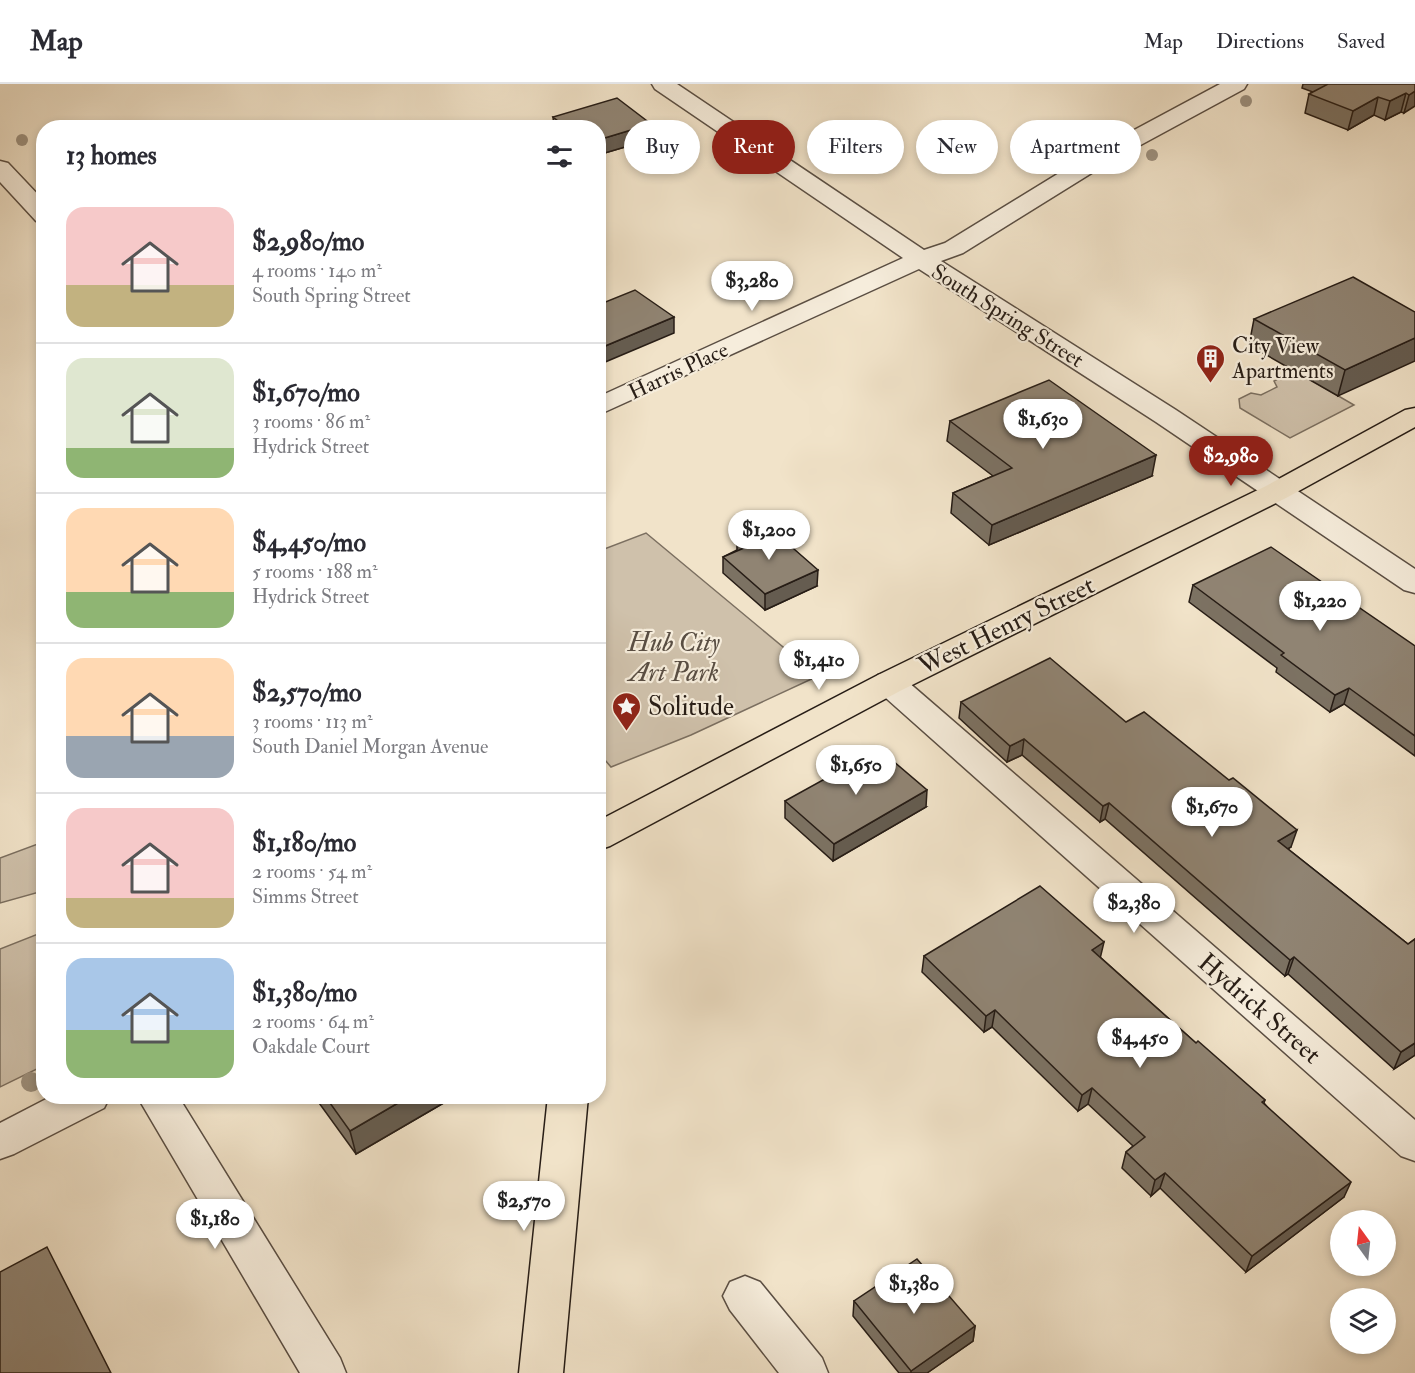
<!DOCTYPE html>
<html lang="en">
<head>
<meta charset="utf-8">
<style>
	:root { --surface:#fff; --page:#f2f2f3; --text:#2b2b33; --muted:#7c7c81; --line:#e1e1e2; --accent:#8f2418 }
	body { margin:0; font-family:"IM FELL Double Pica",serif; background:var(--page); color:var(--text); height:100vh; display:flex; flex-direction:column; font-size:22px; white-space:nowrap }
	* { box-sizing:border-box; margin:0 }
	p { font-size:20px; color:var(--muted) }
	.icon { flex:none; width:33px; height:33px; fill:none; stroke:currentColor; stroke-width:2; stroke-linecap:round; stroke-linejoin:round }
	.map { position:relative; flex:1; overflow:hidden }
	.drawer { position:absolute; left:36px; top:36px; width:570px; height:984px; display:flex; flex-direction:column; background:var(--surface); border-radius:24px; box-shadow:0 3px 9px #0003 }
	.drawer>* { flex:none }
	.top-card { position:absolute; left:624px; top:36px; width:570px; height:54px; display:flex; gap:12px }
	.needle { width:39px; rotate:345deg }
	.buttons { position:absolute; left:1330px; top:1126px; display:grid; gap:12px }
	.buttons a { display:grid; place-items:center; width:66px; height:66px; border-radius:50%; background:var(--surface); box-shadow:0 3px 9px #0003; font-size:30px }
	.price { position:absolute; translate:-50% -51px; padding:0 14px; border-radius:21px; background:#fff; color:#222; font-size:20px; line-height:39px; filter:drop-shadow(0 2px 3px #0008) }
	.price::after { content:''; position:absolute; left:50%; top:36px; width:18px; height:14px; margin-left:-9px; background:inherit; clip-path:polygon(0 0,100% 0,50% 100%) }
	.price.active { background:var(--accent); color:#fff }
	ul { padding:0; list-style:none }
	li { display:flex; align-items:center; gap:18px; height:150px; padding:0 30px }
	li+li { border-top:2px solid var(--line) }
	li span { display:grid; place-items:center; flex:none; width:168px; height:120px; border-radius:18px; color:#555 }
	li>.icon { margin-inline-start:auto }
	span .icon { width:72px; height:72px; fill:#fffc; stroke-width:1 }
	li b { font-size:26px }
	h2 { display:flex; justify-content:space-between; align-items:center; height:72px; padding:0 30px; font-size:26px }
	.tag { padding:0 21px; border-radius:27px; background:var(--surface); box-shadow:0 3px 9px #0003; font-size:21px; line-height:54px }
	.tag.active { background:var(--accent); color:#fff }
	header { display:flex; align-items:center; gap:36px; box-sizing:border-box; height:84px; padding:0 30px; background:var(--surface); border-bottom:2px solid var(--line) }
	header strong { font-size:28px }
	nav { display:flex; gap:33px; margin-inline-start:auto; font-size:21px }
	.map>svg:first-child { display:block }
	.green { fill:#cfc1ab; stroke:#7b6f60; stroke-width:1.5 }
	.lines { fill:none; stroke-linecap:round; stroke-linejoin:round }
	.minor-casing { stroke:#5a4e43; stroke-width:3 }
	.major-casing { stroke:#271d16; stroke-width:3 }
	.minor { fill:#f6eddc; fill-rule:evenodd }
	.major { fill:#f1e3c9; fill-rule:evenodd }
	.tree { fill:#9d917f }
	.wall { fill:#7c7263; stroke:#271d16; stroke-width:1.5 }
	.shaded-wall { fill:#655c50; stroke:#271d16; stroke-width:1.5 }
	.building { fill:#908473; stroke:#271d16; stroke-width:1.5 }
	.labels { text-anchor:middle; stroke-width:4.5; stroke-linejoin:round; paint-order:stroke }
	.far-street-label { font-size:22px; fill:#271d16; stroke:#f6eddc }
	.far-poi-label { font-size:22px; fill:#271d16; stroke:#f6eddc; text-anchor:start }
	.street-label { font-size:26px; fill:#271d16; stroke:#f6eddc }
	.park-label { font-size:26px; font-style:italic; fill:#594e43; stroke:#f6eddc }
	.poi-label { font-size:26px; fill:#271d16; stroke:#f6eddc; text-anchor:start }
</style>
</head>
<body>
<header>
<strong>Map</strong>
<nav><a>Map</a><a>Directions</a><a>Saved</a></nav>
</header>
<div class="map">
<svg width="1415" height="1289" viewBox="0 0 1415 1289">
	<rect width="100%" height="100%" fill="#f1e3c9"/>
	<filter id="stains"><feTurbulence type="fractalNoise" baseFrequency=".00333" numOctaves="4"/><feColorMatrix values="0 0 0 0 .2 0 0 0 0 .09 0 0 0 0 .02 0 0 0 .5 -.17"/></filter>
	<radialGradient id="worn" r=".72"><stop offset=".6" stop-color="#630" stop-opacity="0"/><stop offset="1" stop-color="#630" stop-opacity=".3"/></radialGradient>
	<path class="green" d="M1288,290l16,2 50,29 -64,33 -50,-30 -1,-9 12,-6 10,2 16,-8 -3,-6z
		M646,449l172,143 -127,59 -80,32 -12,-14v-202z
		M43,758v49l-43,12v-45z
		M43,848v134l-43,21v-138z"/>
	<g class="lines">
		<defs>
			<path id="minor" d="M652,0h25l247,166 21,-7 150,-92 125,-67h27l-3,5 -133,72 -148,92 -22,8 235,149 239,159v24l-11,-3 -248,-168 -237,-153 -321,146v-18l305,-139 -248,-169z
				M0,77l8,2 36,38v22l-8,-2 -36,-39z
				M889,588l11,3 515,445v41l-14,-5 -523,-465 -5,-8 5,-8z
				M52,1012h58l-6,12 -90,46 -14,5v-36z
				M137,1012h41l162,262 6,15h-46z
				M745,1192l15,6 62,76 6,15h-49l-49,-63 -7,-14 7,-14z"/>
			<path id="major" d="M1415,324v19l-129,71 -386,193 -290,155 -12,4v-29l280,-146 388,-189 139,-76z
				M548,1012h40l-25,277h-44z"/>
		</defs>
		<use href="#minor" class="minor-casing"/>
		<use href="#major" class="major-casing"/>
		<use href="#minor" class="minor"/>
		<use href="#major" class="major"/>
	</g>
	<g class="tree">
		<circle cx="1246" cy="17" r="6"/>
		<circle cx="22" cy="56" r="6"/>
		<circle cx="1152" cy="71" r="6"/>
		<circle cx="31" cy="998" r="10"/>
	</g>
	<path class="wall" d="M1303,0h112l-11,29 -3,-1 -16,8 -11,-5 -26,15 -43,-17 4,-19 4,-2 -11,-4z
		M553,33l99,22 -54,16v-27h-44z
		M1415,228l-77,84 -89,-51 5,-26z
		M950,337l202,55 -163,69 -38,-32 2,-20 40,-17 -46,-35z
		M737,458l80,44 -52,24 -42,-37v-16l14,-7z
		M1193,501l222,61v110l-71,-52 -14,8 -54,-40 1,-4 -88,-66z
		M961,618l165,20 165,125 -3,2 120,95 7,-5v116l-21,14 -106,-95 -3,2 -180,-157 -5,3 -78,-67 -15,7 -48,-44z
		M785,717l141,6 -93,54 -48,-43z
		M924,872l176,1 96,86 69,57 -1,3 80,94 -98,75 -86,-84 -9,8 -29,-28 4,-16 7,-6 -45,-42 -10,7 -86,-84 -8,5 -62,-60z
		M314,1012h133v5l-91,53z
		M854,1217l121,25 -2,15 -46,32h-28l-46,-57z"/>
	<path class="shaded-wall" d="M1415,7v15l-11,7 5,-18z
		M1406,9l-5,19 -16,8 5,-19z
		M1378,13l-4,18 -26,15 5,-19z
		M651,40l1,15 -54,16v-15z
		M674,233v16l-76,32v-16z
		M1415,254v23l-77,35 7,-26z
		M1156,371l-4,21 -163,69 3,-20z
		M818,486l-1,16 -52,24v-16z
		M1349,604l-5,16 -14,8 5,-17z
		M1024,655l-2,16 -15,7 3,-16z
		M927,706l-1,17 -93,54 1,-17z
		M1109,719l-4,16 -5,3 3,-16z
		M1297,746l-6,17 -18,10 5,-16z
		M1104,858l-4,17 -8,-9z
		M1294,873l-6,17 -3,2 5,-16z
		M995,926l-3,17 -8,5 2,-16z
		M1415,959v12l-21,14 7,-17z
		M1092,1004l-4,16 -10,7 4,-16z
		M410,1012h37v5l-91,53 -6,-23z
		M1165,1089l-5,15 -9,8 4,-16z
		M1351,1098l-7,15 -98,75 6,-16z
		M975,1242l-2,15 -46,32h-16v-2z"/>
	<path class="building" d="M1328,0h87v7l-6,4 -3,-2 -16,8 -12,-4 -25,14 -44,-17z
		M617,14l34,26 -53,16v-12h-31l-14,-11z
		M1353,193l62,35v26l-70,32 -91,-51z
		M635,206l39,27 -76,32v-44z
		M1049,296l107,75 -164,70 -39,-32 59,-25 -62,-47z
		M770,444l48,42 -53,24 -42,-37 21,-9 -7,-6z
		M1271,463l144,99v90l-66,-48 -14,7 -54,-40 3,-2 -91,-68z
		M1050,574l76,64 18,-10 85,68 4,-2 64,52 -19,11 130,103 7,-5v104l-14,9 -107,-95 -4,3 -181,-157 -6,3 -79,-67 -14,7 -49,-44z
		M879,665l48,41 -93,54 -49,-43z
		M1040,802l64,56 -12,8 104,93 2,-2 67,59 -3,2 89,80 -99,74 -87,-83 -10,7 -29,-28 19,-15 -53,-49 -10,7 -87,-85 -9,6 -62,-60z
		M325,1012h85l-60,35z
		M47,1163l64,126h-111v-101z
		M917,1175l58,67 -64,45 -57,-70z"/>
	<defs>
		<symbol id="building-pin" viewBox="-11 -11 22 30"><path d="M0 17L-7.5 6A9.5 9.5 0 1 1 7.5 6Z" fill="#8f2418" stroke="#f6eddc"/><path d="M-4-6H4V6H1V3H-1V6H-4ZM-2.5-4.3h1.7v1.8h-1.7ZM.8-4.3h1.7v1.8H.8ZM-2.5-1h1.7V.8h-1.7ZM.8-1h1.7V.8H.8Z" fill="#fff"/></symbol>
		<symbol id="sight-pin" viewBox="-11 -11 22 30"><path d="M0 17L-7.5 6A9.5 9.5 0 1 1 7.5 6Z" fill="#8f2418" stroke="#f6eddc"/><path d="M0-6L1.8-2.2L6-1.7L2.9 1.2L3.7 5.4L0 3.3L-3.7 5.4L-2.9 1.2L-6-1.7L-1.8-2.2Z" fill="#fff"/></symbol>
	</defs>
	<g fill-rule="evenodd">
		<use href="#building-pin" x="1194" y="258" width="33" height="45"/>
		<use href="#sight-pin" x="610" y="606" width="33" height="45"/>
	</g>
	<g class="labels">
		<g class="far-street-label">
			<text transform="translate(1008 231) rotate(32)" y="8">South Spring Street</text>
			<text transform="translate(678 286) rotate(-25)" y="8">Harris Place</text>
		</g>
		<g class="far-poi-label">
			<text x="1232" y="269">City View<tspan x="1232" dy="25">Apartments</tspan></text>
		</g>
		<g class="street-label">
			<text transform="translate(1006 541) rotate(-26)" y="9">West Henry Street</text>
			<text transform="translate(1260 924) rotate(41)" y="9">Hydrick Street</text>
		</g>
		<g class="park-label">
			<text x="674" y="567">Hub City<tspan x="674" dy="30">Art Park</tspan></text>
		</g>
		<g class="poi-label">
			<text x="648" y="631">Solitude</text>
		</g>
	</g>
	<rect width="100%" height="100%" filter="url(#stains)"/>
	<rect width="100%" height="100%" fill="url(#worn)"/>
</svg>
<div class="buttons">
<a><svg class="needle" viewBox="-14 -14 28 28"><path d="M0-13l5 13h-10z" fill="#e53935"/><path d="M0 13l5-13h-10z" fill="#7c7c81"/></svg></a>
<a><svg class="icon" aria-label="layers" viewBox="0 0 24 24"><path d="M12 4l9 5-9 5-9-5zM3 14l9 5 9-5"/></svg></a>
</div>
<b class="price" style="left:752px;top:228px">$3,280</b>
<b class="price" style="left:1043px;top:366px">$1,630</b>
<b class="price active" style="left:1231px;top:403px">$2,980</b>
<b class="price" style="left:769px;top:477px">$1,200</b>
<b class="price" style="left:1320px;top:548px">$1,220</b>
<b class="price" style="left:819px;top:607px">$1,410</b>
<b class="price" style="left:856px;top:712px">$1,650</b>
<b class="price" style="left:1212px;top:754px">$1,670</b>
<b class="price" style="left:1134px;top:850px">$2,380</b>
<b class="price" style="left:1140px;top:985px">$4,450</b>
<b class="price" style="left:524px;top:1148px">$2,570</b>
<b class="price" style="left:215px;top:1166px">$1,180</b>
<b class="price" style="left:914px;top:1231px">$1,380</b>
<div class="top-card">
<a class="tag">Buy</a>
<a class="tag active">Rent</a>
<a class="tag">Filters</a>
<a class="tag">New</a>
<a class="tag">Apartment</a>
</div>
<section class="drawer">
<h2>13 homes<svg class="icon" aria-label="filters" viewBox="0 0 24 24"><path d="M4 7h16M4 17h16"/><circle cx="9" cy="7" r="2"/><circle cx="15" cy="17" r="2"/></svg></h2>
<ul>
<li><span style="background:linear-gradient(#f6c9c9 65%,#c2b280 0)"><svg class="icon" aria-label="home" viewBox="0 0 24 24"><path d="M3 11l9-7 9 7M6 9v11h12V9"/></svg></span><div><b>$2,980/mo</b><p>4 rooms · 140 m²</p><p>South Spring Street</p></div></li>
<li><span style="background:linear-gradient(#dfe7d0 75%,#8fb573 0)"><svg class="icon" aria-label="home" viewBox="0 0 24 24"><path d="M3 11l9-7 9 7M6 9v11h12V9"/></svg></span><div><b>$1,670/mo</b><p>3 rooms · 86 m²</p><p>Hydrick Street</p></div></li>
<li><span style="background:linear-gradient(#ffd9b3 70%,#8fb573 0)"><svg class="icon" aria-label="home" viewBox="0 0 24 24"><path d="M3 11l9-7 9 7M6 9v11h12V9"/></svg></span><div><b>$4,450/mo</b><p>5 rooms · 188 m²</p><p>Hydrick Street</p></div></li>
<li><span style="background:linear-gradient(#ffd9b3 65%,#9aa5b1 0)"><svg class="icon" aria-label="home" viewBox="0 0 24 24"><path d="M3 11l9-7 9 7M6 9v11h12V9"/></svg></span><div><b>$2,570/mo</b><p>3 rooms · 113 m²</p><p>South Daniel Morgan Avenue</p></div></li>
<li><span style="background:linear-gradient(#f6c9c9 75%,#c2b280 0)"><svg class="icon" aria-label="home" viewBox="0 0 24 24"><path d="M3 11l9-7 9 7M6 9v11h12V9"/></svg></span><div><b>$1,180/mo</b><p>2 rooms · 54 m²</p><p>Simms Street</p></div></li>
<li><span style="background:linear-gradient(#a9c7e8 60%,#8fb573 0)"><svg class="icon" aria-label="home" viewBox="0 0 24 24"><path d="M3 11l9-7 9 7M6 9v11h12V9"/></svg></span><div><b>$1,380/mo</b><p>2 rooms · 64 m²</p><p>Oakdale Court</p></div></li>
</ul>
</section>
</div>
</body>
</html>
